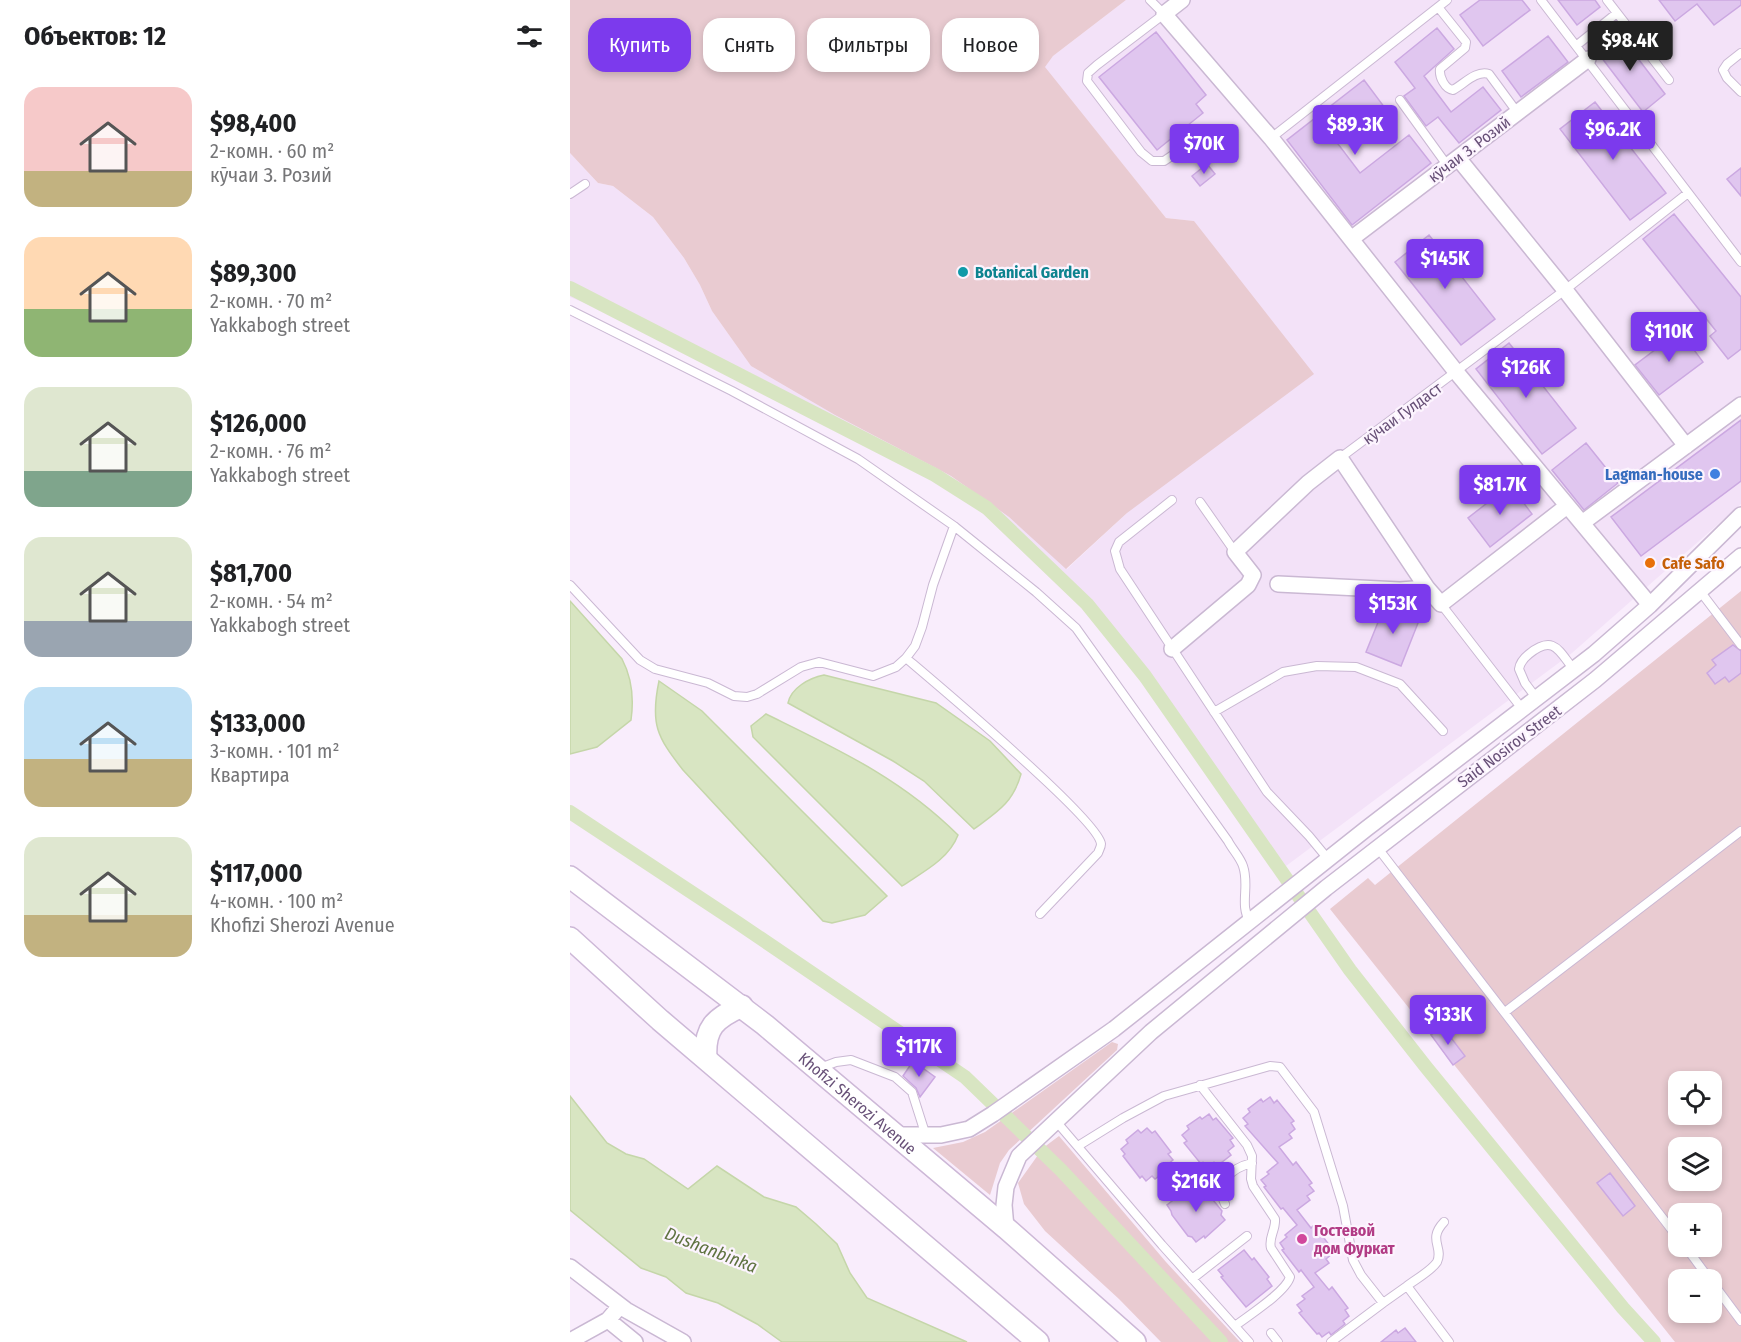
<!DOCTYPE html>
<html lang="ru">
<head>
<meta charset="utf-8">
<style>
	:root { --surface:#fff; --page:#f6f6f6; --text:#202124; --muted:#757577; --accent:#7c3aed }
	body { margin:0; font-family:"Fira Sans Condensed",sans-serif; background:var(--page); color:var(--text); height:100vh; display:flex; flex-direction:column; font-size:22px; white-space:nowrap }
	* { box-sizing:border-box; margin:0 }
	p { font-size:20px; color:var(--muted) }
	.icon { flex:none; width:33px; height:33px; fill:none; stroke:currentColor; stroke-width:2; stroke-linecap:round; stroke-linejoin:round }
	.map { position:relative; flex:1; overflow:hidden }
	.drawer { display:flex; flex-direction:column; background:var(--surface); width:570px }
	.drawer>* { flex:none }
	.banner { position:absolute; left:18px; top:18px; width:570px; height:54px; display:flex; gap:12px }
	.tools { position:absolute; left:1098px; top:1071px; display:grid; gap:12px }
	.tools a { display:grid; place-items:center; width:54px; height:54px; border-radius:12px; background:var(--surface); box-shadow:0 3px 9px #0003; font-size:30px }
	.price { position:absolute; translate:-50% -51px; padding:0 14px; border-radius:6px; background:var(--accent); color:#fff; font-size:20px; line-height:39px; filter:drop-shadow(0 2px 3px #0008) }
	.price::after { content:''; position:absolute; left:50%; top:36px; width:18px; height:14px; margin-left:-9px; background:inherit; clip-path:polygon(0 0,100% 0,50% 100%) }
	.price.current { background:#222; color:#fff }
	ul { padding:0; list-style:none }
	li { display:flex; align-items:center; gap:18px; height:150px; padding:0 24px }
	li span { display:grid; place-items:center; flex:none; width:168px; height:120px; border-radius:18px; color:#555 }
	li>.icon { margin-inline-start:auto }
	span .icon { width:72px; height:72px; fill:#fffc; stroke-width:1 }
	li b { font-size:26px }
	h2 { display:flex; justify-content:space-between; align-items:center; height:72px; padding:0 24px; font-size:26px }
	.chip { padding:0 21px; border-radius:18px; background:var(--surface); box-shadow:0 3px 9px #0003; font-size:21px; line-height:54px }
	.chip.current { background:var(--accent); color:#fff }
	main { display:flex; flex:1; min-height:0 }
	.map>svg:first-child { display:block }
	.residential { fill:#f3e2f8 }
	.green { fill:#e9cbd1; fill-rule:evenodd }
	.water { fill:#d8e5c2; stroke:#c5d6a9; stroke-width:1.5 }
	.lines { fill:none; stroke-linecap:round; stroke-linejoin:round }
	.canal { stroke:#d8e5c2; stroke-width:14 }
	.building { fill:#e0c6ef; stroke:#cba8e1; stroke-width:1.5 }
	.service-casing { stroke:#cab8d3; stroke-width:10 }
	.minor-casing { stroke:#cab8d3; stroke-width:18 }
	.secondary-casing { stroke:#cdb8d7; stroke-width:24 }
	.service { stroke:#fff; stroke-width:8 }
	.minor { stroke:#fff; stroke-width:15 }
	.secondary { stroke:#fff; stroke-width:21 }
	.culture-dot { fill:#0f9aa8; stroke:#fcf4fe; stroke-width:2 }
	.shop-dot { fill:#3f7fe0; stroke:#fcf4fe; stroke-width:2 }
	.food-dot { fill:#e8710a; stroke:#fcf4fe; stroke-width:2 }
	.hotel-dot { fill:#d1479c; stroke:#fcf4fe; stroke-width:2 }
	.labels { text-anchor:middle; stroke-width:4.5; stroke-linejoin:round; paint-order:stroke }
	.street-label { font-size:16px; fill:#675077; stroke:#fcf4fe }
	.culture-label { font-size:16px; font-weight:bold; fill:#0d838f; stroke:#fcf4fe; text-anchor:start }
	.shop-label { font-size:16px; font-weight:bold; fill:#366cbe; stroke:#fcf4fe; text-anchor:end }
	.food-label { font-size:16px; font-weight:bold; fill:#c56008; stroke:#fcf4fe; text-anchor:start }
	.hotel-label { font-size:16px; font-weight:bold; fill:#b23c85; stroke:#fcf4fe; text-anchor:start }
	.water-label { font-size:18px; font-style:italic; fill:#5f7341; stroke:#fcf4fe }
</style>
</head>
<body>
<main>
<section class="drawer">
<h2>Объектов: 12<svg class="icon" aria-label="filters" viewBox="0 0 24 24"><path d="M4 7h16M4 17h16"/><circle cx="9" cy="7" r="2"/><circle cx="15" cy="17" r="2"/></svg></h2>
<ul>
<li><span style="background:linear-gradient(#f6c9c9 70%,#c2b280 0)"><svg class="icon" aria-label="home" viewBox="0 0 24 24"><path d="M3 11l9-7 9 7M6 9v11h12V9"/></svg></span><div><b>$98,400</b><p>2-комн. · 60 m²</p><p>кӯчаи З. Розий</p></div></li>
<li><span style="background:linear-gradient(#ffd9b3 60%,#8fb573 0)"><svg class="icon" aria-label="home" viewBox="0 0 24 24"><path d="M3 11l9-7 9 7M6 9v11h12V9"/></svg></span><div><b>$89,300</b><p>2-комн. · 70 m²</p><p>Yakkabogh street</p></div></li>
<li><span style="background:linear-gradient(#dfe7d0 70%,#7fa58c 0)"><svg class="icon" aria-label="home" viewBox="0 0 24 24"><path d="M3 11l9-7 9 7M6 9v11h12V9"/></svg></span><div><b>$126,000</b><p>2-комн. · 76 m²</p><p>Yakkabogh street</p></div></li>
<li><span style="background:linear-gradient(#dfe7d0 70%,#9aa5b1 0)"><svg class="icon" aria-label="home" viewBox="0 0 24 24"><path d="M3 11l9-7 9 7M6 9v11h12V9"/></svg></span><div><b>$81,700</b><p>2-комн. · 54 m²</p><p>Yakkabogh street</p></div></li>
<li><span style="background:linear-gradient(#bfe0f5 60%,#c2b280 0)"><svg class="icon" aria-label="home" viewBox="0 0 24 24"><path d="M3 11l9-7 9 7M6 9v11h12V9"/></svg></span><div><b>$133,000</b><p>3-комн. · 101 m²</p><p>Квартира</p></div></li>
<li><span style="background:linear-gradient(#dfe7d0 65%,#c2b280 0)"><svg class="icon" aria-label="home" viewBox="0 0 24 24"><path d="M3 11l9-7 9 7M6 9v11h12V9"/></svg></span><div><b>$117,000</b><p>4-комн. · 100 m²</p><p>Khofizi Sherozi Avenue</p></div></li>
</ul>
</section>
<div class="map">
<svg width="1171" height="1342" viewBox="0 0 1171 1342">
	<rect width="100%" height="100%" fill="#f9edfc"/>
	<path class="residential" d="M556,0h615v504l-169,149 -286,213 -137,-193 -60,-74 -100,-93 -53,-34 -189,-101 -177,-74v-144l28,30 15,3 40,31 31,41 16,27 12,26 39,55 84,49 116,61 58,41 58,52 60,-56 67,-292 -28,-3 -122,-151 9,-11z"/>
	<path class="green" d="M0,0h556l-73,56 -8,11 121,151 28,3 120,153 -187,139 -61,56 -57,-52 -58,-41 -116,-61 -84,-49 -39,-55 -12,-26 -16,-27 -31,-41 -40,-31 -15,-3 -28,-30z
		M1171,591v751h-66l-345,-433 38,-31 7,7zM1108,1082h34v32h-34zM1108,1148h34v32h-34zM1108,1214h34v32h-34zM1108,1280h34v32h-34z
		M542,1042l6,2 -1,6 -108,100 -9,13 -10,32 -57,-47 30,-6 22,-10z
		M489,1136l107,126 74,80h-79l-42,-43 -74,-68 -21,-27 -6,-21 25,-35z"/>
	<path class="water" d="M0,601l52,58c10,19 12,40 9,61l-34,27 -27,7z
		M254,675l112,28 54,38 31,33c-8,29 -24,38 -47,55l-50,-48 -31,-20 -105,-58c3,-15 21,-25 36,-28z
		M89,681l43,30 185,185 -22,19 -33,8 -9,-2 -140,-151c-26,-33 -33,-46 -24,-89z
		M196,714c71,35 135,64 192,121 -9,24 -35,37 -56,51l-149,-149 -2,-11z
		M0,1096l37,47 19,11 18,5 44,30 29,-23 47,31 32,10 20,17 21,20 13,29 17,25 100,44h-185l-25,-18 -39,-21 -32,-10 -20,-16 -25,-9 -71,-58z"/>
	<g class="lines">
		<path class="canal" d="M0,288l365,187 52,33 100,96 58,72 205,294 76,97 197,241 31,34
			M0,812l168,111 227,154 96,93 160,172"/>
	</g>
	<path class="building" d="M910,0h42l8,10 -47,36 -23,-31z
		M988,0h37l5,7 -23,18z
		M1089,0h82v5l-27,20 -17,-21 -22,17z
		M867,28l17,21 -30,27 27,36 32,-25 18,23 -42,33 -21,-26 -12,9 -22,-30 11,-8 -20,-26z
		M1047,31l48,63 -22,18 -48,-63z
		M586,32l50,63 -10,9 7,9 -46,37 -58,-73z
		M978,36l20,26 -47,35 -19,-26z
		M794,80l21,28 -47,36 22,29 49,-38 22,28 -79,62 -65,-85z
		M1025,102l71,91 -36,27 -70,-91z
		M637,164l8,10 -15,12 -8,-10z
		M1171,168v28l-14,-17z
		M1104,214l67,83v52l-13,10 -18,-23 6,-5 -73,-92z
		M859,235l66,84 -34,26 -66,-83z
		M1110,331l23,31 -44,33 -24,-30z
		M939,343l67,85 -34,26 -66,-85z
		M1171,420v61l-100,75 -30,-39z
		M1016,443l32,40 -34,27 -32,-40z
		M940,485l22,29 -42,33 -22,-29z
		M815,605l35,13 -19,48 -35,-14z
		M1163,645l8,6v22l-12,9 -4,-5 -10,7 -8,-11 9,-8 -4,-5z
		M872,1026l23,30 -12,9 -22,-30z
		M343,1061l22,16 -15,20 -4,-9 -13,-12z
		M700,1097l4,6 3,-3 17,21 -3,2 4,6 -6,5 3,4 -13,9 14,18 3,-3 16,21 -3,2 5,6 -7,5 3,4 -13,10 14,18 3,-3 16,21 -3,2 5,6 -6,5 3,4 -14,10 14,17 3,-3 16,21 -3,2 4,6 -6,5 2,3 -14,11 -2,-3 -7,5 -3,-4 -2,1 -18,-21 3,-2 -5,-6 8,-6 -3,-3 12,-9 -13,-17 -2,2 -17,-22 2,-1 -4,-6 7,-6 -2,-2 12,-10 -14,-17 -2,1 -17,-22 2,-1 -5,-6 8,-6 -2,-2 11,-9 -33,-37 3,-2 -5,-6 7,-6 -2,-3 13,-10 2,3z
		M639,1114l4,6 3,-2 17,20 -3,2 4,6 -6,5 3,4 -14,11 -3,-4 -7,5 -4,-5 -2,2 -17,-21 3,-2 -5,-6 7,-6 -2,-3 13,-9 2,2z
		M577,1128l5,5 3,-2 16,21 -3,2 5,6 -6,5 3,3 -15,11 -3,-3 -6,5 -4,-5 -2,2 -17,-22 2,-2 -4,-5 7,-6 -2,-3 12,-10 3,3z
		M1040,1173l25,33 -12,10 -26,-33z
		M620,1187l14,2 18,22 -1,4 4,5 -20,18 -1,-2 -8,6 -4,-5 -4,-1 -16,-21 -1,-4 -4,-6z
		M674,1250l8,10 2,-2 15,19 -2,2 5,7 -26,21 -25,-30 2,-1 -5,-6z
		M835,1328l11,14h-35l15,-12 2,3z"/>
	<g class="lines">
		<defs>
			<path id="service" d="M580,0l14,14 -67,51 -9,8 -1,8 54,71 11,9h12l46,-31
				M971,0l200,262
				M1037,0l62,80
				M868,7l28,35 -1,6 -25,21c-1,8 5,20 13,21 11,-6 23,-20 36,-16l28,38
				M1007,45l40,-32
				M1171,53l-14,11 -4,6 4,8 14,14
				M830,100l47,65
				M701,138l176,-138
				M0,194l15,-10
				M0,310l162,81 126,68 96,67 82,66 40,36 152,213c4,8 12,16 15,25 7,20 -4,39 7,56
				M770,458l225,-168 123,-97
				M602,500l-53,42 -4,9 5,18 147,223 42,44 19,23
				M630,502l35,50
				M0,585l70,75 15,9 53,14 26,13 13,1 10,-3 44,-27 18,-5 54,14 23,-9 10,-9 9,-12 7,-19 11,-42 21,-59
				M1130,591l41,54
				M871,604l82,106
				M336,658c27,23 193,162 195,186 0,3 -2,6 -3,9l-58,61
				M967,699l-12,-16 -6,-14c1,-7 5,-11 10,-15 25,-20 30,-3 45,16
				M644,712l69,-40 34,-6 39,1 44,17 43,47
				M807,847l301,391
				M935,1012l236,-181
				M250,1068l16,-6 15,-2 44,17 17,15 14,44
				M630,1085l47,60 5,11 -1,23 2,7 22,33c1,11 -7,19 -4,29l19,29c-4,15 -42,39 -55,49
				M485,1120l107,125 87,97
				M508,1146l45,-28 41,-22 106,-30 10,1 34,45 29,94 10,54 8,15 22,28 24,-17 42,56
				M655,1204c-10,-21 6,-36 27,-41
				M1115,1246l25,34
				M622,1279l55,-43
				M1142,1282l29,39
				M837,1286c9,-7 24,-15 30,-24 7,-15 -10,-22 7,-40
				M701,1333l7,9
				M761,1342l52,-39"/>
			<path id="minor" d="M612,0l-18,14 107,124 186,235 193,232
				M888,158l107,132 121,156
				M781,239l237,-180
				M1012,523l159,-118
				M708,584l122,6 27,-2
				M602,649l76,-64 5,-10 -18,-23 73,-69 32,-25 87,130 14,16 126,-98
				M324,1135h47l28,-6 24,-15 121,-85 252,-200 228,-175 56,-49 91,-90
				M436,1228l-2,-23 2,-18 13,-31 132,-124 175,-144 269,-208 146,-124
				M0,1267l56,43 57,32
				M38,1320l27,22
				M0,1341l38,-21 12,-14"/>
			<g id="secondary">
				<path id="s1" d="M0,877l195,148 241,203 129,114"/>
				<path d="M0,938l90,82 378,322"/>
				<path d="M136,1058c-2,-30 9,-40 36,-52"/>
			</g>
		</defs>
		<use href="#service" class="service-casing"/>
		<use href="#minor" class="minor-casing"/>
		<use href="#secondary" class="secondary-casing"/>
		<use href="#service" class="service"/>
		<use href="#minor" class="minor"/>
		<use href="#secondary" class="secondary"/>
	</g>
	<circle class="culture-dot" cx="393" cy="272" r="6"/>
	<circle class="shop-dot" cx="1145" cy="474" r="6"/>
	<circle class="food-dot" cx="1080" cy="563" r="6"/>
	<circle class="hotel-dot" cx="732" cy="1239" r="6"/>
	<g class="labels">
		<g class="street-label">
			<text transform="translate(899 149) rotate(-37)" y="6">кӯчаи З. Розий</text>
			<text transform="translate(832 413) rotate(-36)" y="6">кӯчаи Гулдаст</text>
			<text transform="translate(939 746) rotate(-37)" y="6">Said Nosirov Street</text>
			<text dy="6" stroke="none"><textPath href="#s1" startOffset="366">Khofizi Sherozi Avenue</textPath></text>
		</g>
		<g class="culture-label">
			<text x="405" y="278">Botanical Garden</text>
		</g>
		<g class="shop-label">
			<text x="1133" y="480">Lagman-house</text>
		</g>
		<g class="food-label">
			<text x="1092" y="569">Cafe Safo</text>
		</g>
		<g class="hotel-label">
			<text x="744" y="1236">Гостевой<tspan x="744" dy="18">дом Фуркат</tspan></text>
		</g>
		<g class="water-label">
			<text transform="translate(141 1250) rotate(21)" y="6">Dushanbinka</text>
		</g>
	</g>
</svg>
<div class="tools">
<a><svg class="icon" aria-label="locate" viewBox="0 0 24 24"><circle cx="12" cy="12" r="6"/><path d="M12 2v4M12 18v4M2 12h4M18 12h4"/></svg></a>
<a><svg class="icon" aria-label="layers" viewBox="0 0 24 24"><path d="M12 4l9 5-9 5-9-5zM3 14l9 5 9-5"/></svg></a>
<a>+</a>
<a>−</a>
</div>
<b class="price current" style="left:1060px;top:72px">$98.4K</b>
<b class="price" style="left:785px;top:156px">$89.3K</b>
<b class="price" style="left:1043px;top:161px">$96.2K</b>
<b class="price" style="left:634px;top:175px">$70K</b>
<b class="price" style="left:875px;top:290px">$145K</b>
<b class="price" style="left:1099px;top:363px">$110K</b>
<b class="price" style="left:956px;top:399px">$126K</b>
<b class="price" style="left:930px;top:516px">$81.7K</b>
<b class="price" style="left:823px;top:635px">$153K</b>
<b class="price" style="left:878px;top:1046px">$133K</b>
<b class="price" style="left:349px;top:1078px">$117K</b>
<b class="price" style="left:626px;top:1213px">$216K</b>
<div class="banner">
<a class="chip current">Купить</a>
<a class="chip">Снять</a>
<a class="chip">Фильтры</a>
<a class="chip">Новое</a>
</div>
</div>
</main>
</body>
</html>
